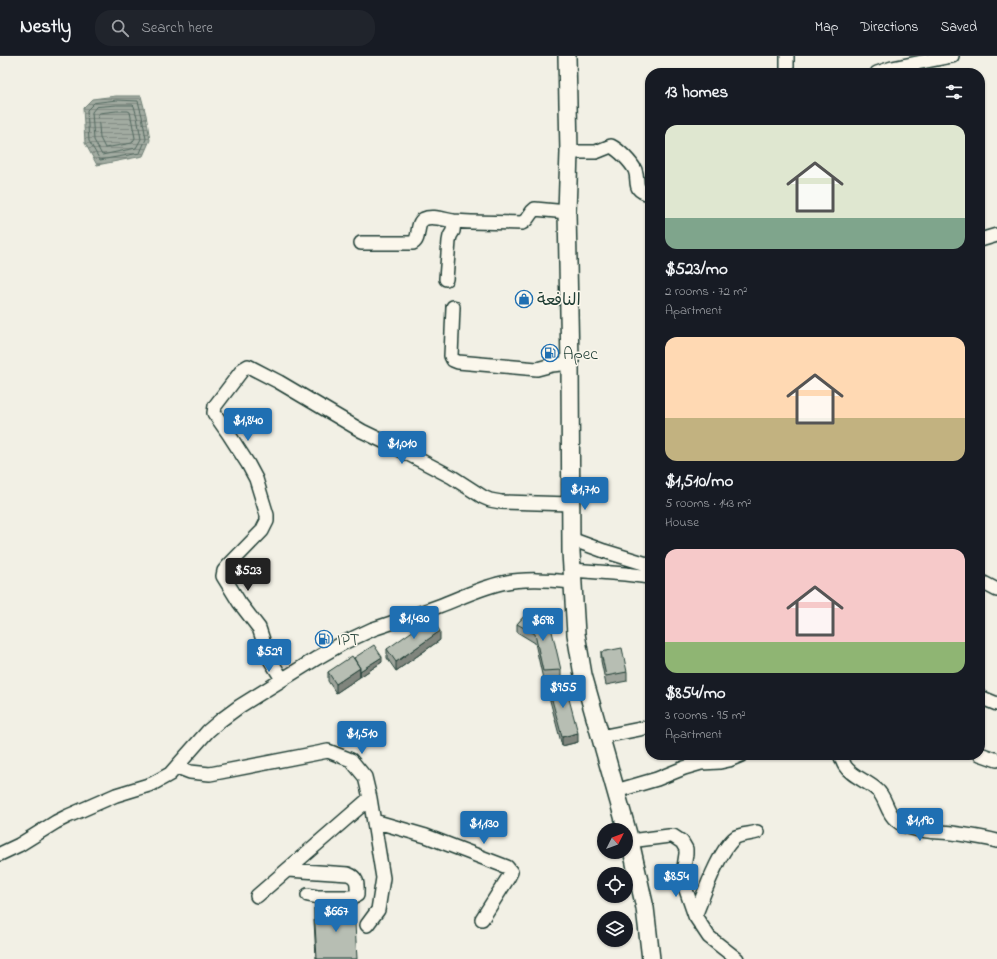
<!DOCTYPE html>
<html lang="en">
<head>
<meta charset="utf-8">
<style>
	:root { --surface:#171b24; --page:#20242c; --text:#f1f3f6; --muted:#9ea1a6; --line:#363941; --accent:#1f6fb2 }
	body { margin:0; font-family:"Indie Flower","Playpen Sans Arabic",sans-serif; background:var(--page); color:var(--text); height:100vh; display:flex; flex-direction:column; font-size:15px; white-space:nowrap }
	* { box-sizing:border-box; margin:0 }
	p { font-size:13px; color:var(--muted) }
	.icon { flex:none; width:22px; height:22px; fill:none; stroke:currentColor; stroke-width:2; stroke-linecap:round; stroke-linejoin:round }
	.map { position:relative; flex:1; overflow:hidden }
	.details { position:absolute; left:645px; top:12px; width:340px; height:692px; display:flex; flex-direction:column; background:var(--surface); border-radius:16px; box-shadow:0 1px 3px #0004 }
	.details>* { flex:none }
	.needle { width:26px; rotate:48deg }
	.buttons { position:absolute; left:597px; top:767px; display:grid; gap:8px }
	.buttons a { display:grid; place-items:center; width:36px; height:36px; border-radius:50%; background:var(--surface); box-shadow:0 1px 3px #0004; font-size:20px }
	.price { position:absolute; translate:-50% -34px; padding:0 9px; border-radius:4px; background:var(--accent); color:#fff; font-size:13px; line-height:26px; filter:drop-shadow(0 1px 2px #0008) }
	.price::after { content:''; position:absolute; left:50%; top:24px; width:12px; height:9px; margin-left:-6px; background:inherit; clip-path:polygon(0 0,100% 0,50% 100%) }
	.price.active { background:#222; color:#fff }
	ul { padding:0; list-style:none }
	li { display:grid; align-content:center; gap:8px; height:212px; padding:0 20px }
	li span { display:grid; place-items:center; height:124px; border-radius:12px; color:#555 }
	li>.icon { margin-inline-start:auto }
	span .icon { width:72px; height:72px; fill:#fffc; stroke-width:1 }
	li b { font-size:17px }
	h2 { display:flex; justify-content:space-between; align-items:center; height:48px; padding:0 20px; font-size:17px }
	header { display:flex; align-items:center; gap:24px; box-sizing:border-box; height:56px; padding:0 20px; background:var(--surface); border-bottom:1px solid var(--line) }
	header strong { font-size:19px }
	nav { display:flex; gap:22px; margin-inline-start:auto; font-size:14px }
	.search { width:280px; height:36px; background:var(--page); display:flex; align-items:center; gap:10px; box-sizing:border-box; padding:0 14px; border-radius:16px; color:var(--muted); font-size:15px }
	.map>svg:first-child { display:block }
	.water { fill:url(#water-rules); stroke:#6e7f75 }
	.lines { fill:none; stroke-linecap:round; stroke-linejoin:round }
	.shore { stroke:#536960; stroke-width:1 }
	.minor-casing { stroke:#1f3d34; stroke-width:16 }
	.major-casing { stroke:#1f3d34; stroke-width:20 }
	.minor { stroke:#fbf7ec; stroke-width:13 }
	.major { stroke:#fbf7ec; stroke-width:17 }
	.wall { fill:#9da39a; stroke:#1f3d34 }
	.shaded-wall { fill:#80857d; stroke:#1f3d34 }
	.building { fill:#b7beb3; stroke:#1f3d34 }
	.labels { text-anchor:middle; stroke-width:3; stroke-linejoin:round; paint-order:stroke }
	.poi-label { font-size:17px; fill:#1f3d34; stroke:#fbf7ec; text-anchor:start }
</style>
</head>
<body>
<header>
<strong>Nestly</strong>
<div class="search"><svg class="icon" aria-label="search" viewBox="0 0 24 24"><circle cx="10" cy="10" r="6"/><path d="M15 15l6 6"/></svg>Search here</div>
<nav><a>Map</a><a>Directions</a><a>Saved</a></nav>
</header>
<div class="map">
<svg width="997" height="903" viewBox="0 0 997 903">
	<defs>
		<pattern id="water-rules" width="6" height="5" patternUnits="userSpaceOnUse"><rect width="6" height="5" fill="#a2aba1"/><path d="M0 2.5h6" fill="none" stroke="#838c84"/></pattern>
	</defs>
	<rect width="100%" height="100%" fill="#f2f0e5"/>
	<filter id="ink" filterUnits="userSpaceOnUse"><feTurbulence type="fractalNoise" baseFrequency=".025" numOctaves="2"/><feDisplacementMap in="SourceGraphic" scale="8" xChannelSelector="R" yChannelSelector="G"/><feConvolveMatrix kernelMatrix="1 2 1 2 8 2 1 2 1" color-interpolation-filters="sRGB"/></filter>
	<g filter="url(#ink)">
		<path class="water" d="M116,40h25l5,19 4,25 -7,16 -46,9 -12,-22 -2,-35 9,-9z"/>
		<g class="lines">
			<path class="shore" d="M117,44l21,1 4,15 4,23 -6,14 -40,7 -11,-19 -2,-31 7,-7z
				M117,49h16l1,1 3,11 4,22 -5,9 -34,7 -8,-15 -2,-28 4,-5z
				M117,55h11l2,1 5,26 -3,5 -27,5 -5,-10 -2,-24 2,-1z"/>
			<defs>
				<path id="minor" d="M787,17v-17
					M877,17l15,-5 60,-12
					M569,96h27l15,-6c8,4 20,16 24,24 5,12 -4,20 15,24
					M980,184l17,-5
					M361,187h52c8,-5 2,-19 11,-24 8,-4 21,1 30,2 23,2 45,1 68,2 7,-3 7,-10 13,-14l32,3
					M446,223l3,-38 1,-5 3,-5 1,-10
					M453,251l-2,49 2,4 5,2 79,7 15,-4 18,-2
					M571,483l33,12 46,14
					M572,514l53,4 25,3
					M980,525l17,9
					M282,623l-13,-21 -10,-30 -20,-26 -16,-26 1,-5 4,-5 34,-35 5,-10v-6l-11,-36 -8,-15 -20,-31 -14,-20 1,-7 28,-37 5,-3 2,1 29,15 83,49 29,14 61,32 31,20 7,3 11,2 70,2
					M980,641l17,7
					M600,681l50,-10
					M980,698l17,6
					M840,699c2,4 3,8 5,11 6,10 24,16 32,24 9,7 9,22 19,30 15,13 38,11 56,13 15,2 30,4 45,8
					M177,711l13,5 20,2 118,-23 23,9 14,17 5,21 13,80 -5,32 -11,15
					M616,735l41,-12 27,-11 17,-5 19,-1 9,-2 12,-5
					M374,765l52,15 81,31 4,5 -3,6 -26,41
					M630,785l39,-5h4l9,6 4,7v5l-3,20 2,13 10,29 14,21 28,22
					M0,798l19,-9 37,-23 12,-6 48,-21 36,-11 18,-10 38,-43 13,-11 19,-14 77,-48 26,-15 30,-14c22,-7 44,-15 66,-23 21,-8 41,-18 63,-23 22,-5 47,-3 70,-1
					M288,814l60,4c11,4 9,11 9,21l-4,2h-35l-10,-2
					M257,840l113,-98
					M695,860c8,-19 24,-67 41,-79 6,-3 15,-3 21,-5"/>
				<path id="major" d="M567,0l2,96 -2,60 3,151 1,189 5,82 7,41 47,166 15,67 6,51"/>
			</defs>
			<use href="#minor" class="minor-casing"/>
			<use href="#major" class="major-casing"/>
			<use href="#minor" class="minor"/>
			<use href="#major" class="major"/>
		</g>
		<path class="wall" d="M528,556l33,58v8l-18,1 -8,-36 -18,-11v-8z
			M440,584l-44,31 -9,-13v-9z
			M601,596l26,20v9l-21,4 -5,-24z
			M354,602l28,4 -46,31 -8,-12v-9z
			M548,629l30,57 -16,4 -14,-53z
			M314,852l43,51h-41l-2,-39z"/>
		<path class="shaded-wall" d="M982,341v9l-2,1v-9z
			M440,575v9l-44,31v-9z
			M382,601v5l-22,15v-6z
			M360,612v9l-24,16v-9z
			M578,677v9l-16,4v-9z"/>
		<path class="building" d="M980,336l2,5 -2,1z
			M528,556l23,15 10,43 -18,1 -8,-37 -18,-10z
			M431,562l9,13 -44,31 -9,-13z
			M374,589l8,12 -22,14v-3l-6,-10z
			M622,592l5,24 -21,4 -5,-24z
			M352,600l8,12 -24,16 -8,-12z
			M564,624l14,53 -16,4 -14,-52z
			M354,850l3,53h-40l-3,-51z"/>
	</g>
	<defs>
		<symbol id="shop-ring" viewBox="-11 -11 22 22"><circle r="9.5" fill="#fbf7ec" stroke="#1f6fb2" stroke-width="1.5"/><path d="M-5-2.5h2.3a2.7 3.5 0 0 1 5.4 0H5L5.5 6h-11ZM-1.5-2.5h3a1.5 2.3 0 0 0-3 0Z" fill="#1f6fb2"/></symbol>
		<symbol id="fuel-ring" viewBox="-11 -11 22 22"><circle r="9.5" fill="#fbf7ec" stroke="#1f6fb2" stroke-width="1.5"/><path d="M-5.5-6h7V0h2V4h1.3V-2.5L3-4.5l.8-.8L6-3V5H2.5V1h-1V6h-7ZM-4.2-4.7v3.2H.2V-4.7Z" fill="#1f6fb2"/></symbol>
	</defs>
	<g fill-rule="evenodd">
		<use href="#shop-ring" x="514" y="233" width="20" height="20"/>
		<use href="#fuel-ring" x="540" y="287" width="20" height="20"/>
		<use href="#fuel-ring" x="314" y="573" width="20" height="20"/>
	</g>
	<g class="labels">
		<g class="poi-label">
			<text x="537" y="249">النافعة</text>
			<text x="563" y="303">Apec</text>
			<text x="337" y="589">IPT</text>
		</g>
	</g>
</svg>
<div class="buttons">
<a><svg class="needle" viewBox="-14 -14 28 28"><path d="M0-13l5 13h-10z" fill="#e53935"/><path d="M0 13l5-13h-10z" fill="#9ea1a6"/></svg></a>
<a><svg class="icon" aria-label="locate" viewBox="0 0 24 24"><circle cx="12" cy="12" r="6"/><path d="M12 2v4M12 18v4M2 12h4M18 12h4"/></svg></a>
<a><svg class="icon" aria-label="layers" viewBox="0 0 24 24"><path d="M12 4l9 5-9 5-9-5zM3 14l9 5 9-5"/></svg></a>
</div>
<b class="price" style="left:248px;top:386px">$1,840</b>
<b class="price" style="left:402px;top:409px">$1,010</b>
<b class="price" style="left:585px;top:455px">$1,710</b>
<b class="price active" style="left:248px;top:536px">$523</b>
<b class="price" style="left:414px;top:584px">$1,430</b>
<b class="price" style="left:543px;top:586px">$698</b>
<b class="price" style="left:269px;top:617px">$529</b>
<b class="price" style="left:563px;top:653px">$955</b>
<b class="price" style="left:362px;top:699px">$1,510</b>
<b class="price" style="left:920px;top:786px">$1,190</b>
<b class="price" style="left:484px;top:789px">$1,130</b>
<b class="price" style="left:676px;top:842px">$854</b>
<b class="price" style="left:336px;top:877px">$667</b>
<section class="details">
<h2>13 homes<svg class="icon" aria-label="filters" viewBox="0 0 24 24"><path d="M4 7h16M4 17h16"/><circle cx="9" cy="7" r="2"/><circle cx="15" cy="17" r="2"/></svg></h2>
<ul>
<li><span style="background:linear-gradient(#dfe7d0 75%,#7fa58c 0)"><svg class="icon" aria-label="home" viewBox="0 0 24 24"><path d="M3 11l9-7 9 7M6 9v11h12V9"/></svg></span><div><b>$523/mo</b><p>2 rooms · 72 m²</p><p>Apartment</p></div></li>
<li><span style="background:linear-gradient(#ffd9b3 65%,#c2b280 0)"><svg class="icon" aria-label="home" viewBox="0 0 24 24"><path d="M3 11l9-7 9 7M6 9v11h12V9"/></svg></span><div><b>$1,510/mo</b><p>5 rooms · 143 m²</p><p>House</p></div></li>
<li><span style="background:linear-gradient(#f6c9c9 75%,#8fb573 0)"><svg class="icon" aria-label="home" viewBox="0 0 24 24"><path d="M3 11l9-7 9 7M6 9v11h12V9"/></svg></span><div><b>$854/mo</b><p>3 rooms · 95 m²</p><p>Apartment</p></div></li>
</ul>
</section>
</div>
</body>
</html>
